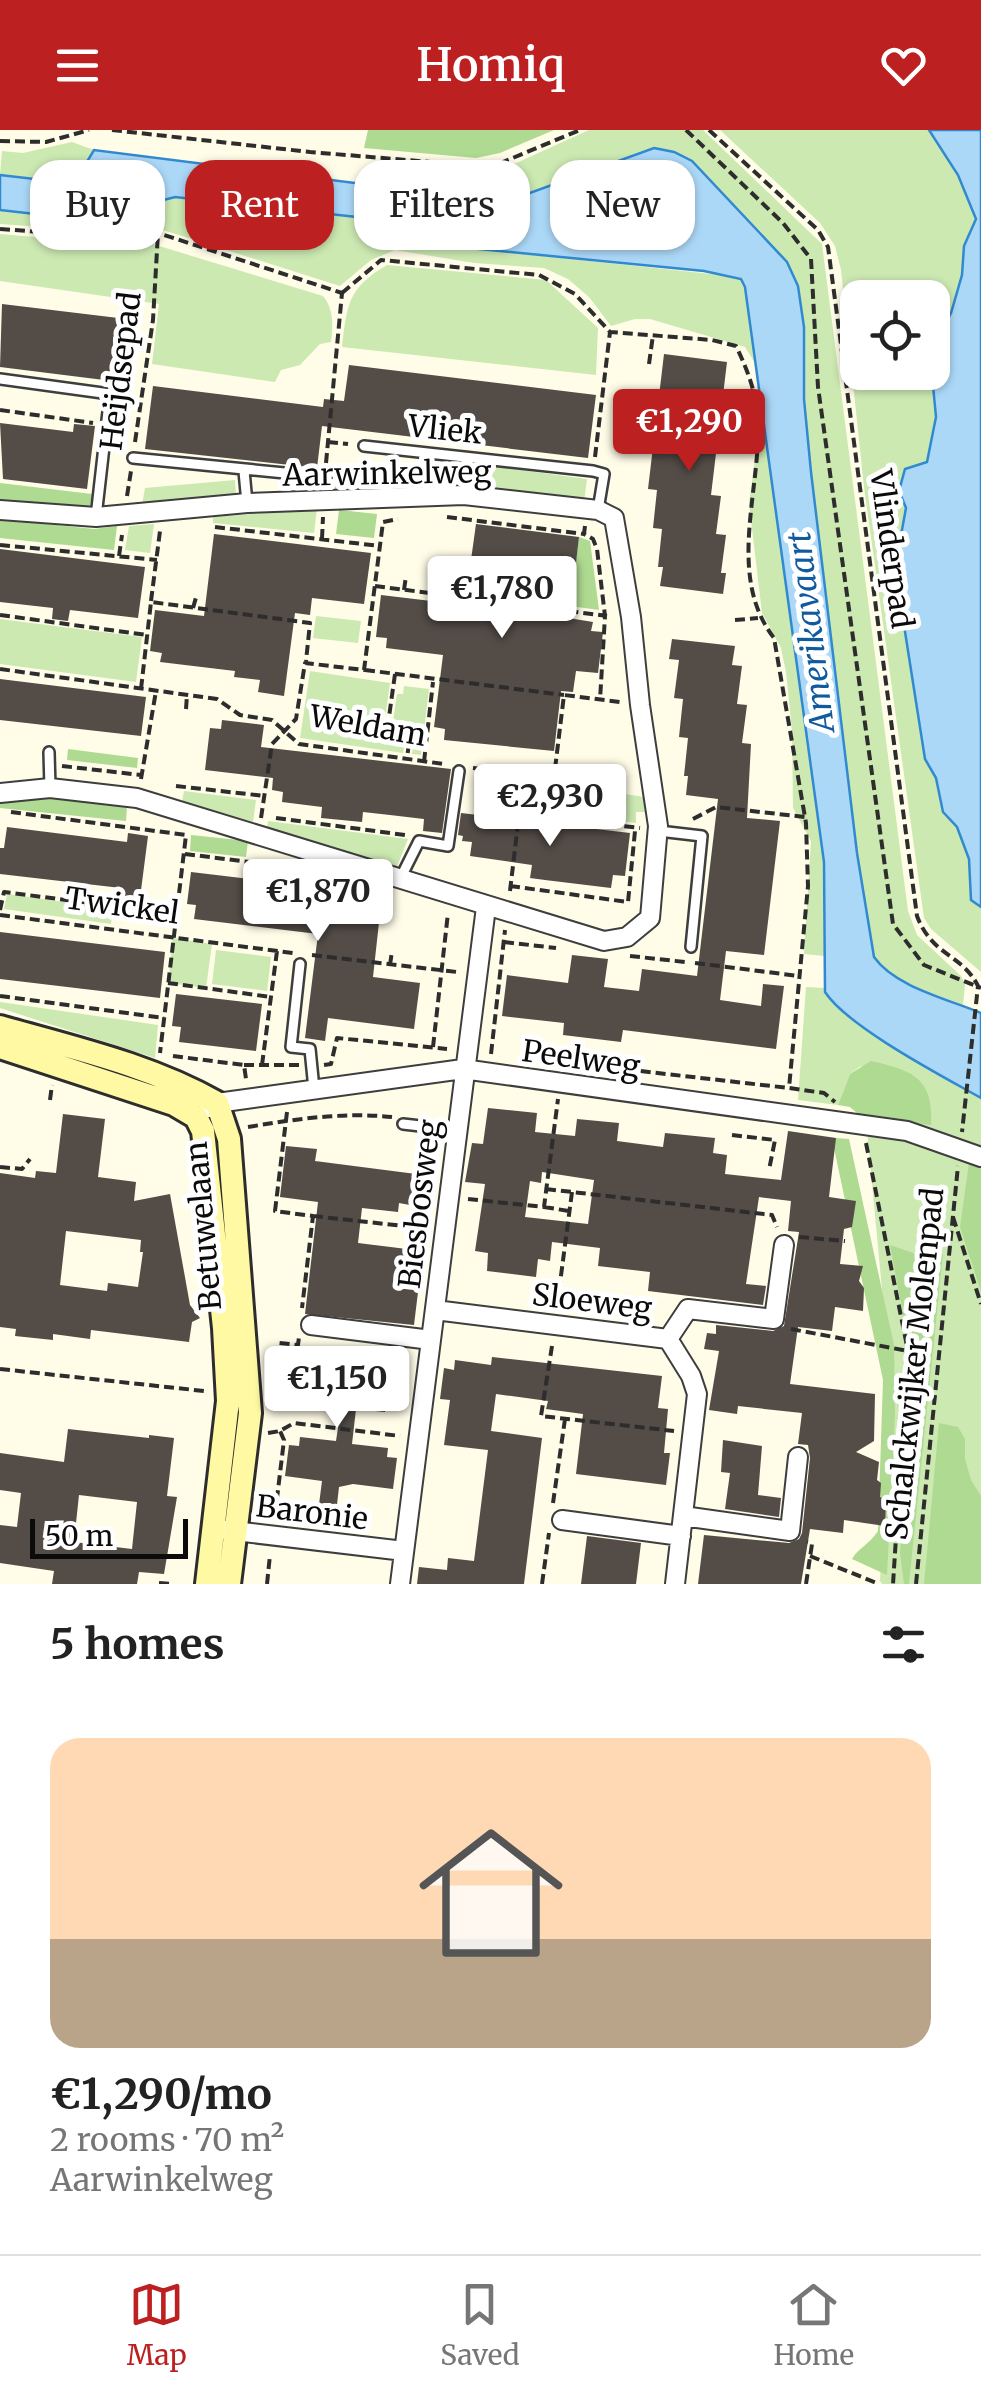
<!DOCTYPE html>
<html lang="en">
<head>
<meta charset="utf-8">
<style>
	:root { --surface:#fff; --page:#f2f2f2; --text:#222; --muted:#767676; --line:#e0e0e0; --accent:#bd2020 }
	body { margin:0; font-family:Merriweather,serif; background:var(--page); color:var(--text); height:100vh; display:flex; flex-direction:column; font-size:38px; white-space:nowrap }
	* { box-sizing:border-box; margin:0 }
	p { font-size:32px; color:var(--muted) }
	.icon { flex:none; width:55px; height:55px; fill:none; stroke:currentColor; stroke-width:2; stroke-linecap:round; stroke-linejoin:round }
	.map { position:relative; height:1454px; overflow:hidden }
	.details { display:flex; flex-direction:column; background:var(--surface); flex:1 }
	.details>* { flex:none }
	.banner { position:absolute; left:30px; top:30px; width:922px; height:90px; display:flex; gap:20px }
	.tools { position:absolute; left:840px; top:150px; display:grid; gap:20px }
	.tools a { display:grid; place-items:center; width:110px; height:110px; border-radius:20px; background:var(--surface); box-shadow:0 2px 8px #0004; font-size:50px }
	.scale { position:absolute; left:30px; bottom:25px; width:158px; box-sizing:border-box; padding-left:10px; border:5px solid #0b0b0b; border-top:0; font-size:28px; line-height:35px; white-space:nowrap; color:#0b0b0b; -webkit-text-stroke:8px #fff; paint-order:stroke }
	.price { position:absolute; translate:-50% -85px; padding:0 22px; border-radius:10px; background:#fff; color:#222; font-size:32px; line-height:65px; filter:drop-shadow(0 2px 5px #0008) }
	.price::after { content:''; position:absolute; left:50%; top:60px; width:30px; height:22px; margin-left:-15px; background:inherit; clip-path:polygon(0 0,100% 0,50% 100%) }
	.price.on { background:var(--accent); color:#fff }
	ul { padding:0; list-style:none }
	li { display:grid; align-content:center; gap:20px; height:530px; padding:0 50px }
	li+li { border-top:2px solid var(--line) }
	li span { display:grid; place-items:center; height:310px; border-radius:30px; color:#555 }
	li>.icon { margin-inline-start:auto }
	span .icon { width:180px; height:180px; fill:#fffc; stroke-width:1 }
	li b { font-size:42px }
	h2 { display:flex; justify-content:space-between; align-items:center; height:120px; padding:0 50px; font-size:42px }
	.chip { padding:0 35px; border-radius:30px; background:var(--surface); box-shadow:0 2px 8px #0004; font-size:35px; line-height:90px }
	.chip.on { background:var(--accent); color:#fff }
	header { display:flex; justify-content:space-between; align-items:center; height:130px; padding:0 50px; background:var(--accent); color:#fff; font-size:45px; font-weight:600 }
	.tabs { display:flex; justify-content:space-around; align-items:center; height:140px; border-top:2px solid var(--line); background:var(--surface); font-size:28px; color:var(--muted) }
	.tabs a { display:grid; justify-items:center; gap:5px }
	.tabs .on { color:var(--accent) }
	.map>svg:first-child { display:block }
	.green { fill:#cce9b2; fill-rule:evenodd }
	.forest { fill:#afda91 }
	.water { fill:#acd8f7; stroke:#3189d0; stroke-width:2.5 }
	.building { fill:#534c47; fill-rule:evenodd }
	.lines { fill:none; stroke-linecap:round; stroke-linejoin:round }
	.lane-casing { stroke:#3e3e3e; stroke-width:14 }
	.street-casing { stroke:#3e3e3e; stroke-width:22 }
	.secondary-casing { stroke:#2d2d2d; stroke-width:28 }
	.path { stroke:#2d2d2d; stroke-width:4; stroke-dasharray:10 5; stroke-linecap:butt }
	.lane { stroke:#fff; stroke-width:9 }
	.street { stroke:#fff; stroke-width:18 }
	.secondary { stroke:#fff9a3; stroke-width:22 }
	.labels { text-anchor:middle; stroke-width:10; stroke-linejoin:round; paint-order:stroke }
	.street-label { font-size:30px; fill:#0b0b0b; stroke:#fff }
	.water-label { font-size:32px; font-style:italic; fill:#125a9e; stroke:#fff }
</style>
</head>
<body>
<header><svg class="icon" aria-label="menu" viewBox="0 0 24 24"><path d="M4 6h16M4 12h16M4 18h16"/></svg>Homiq<svg class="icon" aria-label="heart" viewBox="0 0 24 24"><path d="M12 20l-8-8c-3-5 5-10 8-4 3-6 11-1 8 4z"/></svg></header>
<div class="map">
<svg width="981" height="1454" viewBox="0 0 981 1454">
	<rect width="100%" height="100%" fill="#fffce8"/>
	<path class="green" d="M589,0h114l119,114 86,667 9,24 44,41 4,8 -2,21c-29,-12 -70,-22 -89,-48l-17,-104 -46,-381 -7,-73v-73l-6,-39 -11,-25 -95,-101 -47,-11 -139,52 -58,-8z
		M720,0h209l29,45 18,44 -12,27 -2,29 -11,38 -13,24 -6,38 4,42 -9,46 -22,6 -6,22 7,16 -11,61 30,191 11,19 7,34 14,15 12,32 2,41 10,7v65l-50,-43 -7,-11 -60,-431 -23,-217 -6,-24 -15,-23zM858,168h74v74h-74z
		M72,12l22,8 -19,30 -6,3 -69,-8 2,-24 21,2z
		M174,67l265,29 20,21 271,29 11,3 4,8 10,76 -10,-16 -95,-28h-15l-24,7 -22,-29 -21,-18 -24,-11 -70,-5 -79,-13 -24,10 -31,26 -196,-62 -46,7 -98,-7v-14l88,10z
		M0,104l94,8 39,-4 190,58c11,13 10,30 8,46l-11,2 -20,21 -19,5 -6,12 -123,-18 7,-60 -159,-23z
		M387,135l159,15 52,48 -2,47 -254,-28c5,-43 6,-59 45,-82z
		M762,281l62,451 1,94 -21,-2 7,-113 -18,-33 -1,-77 -6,-59 -5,-24 -19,-35 -13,-110z
		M492,336l95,13 -3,23 -95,-14z
		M235,350l1,16 -94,9 3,-17z
		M317,379l-3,24 -101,-10v-6z
		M154,394l-4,29 -25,-3 4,-24z
		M316,486l45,5 -3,22 -45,-5z
		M0,489l142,18 -6,45 -136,-18z
		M310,541l80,12 -7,50 23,4 -3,16 -103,-15z
		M404,556l25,3 -8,66 -9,-1 3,-23 -23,-3 5,-34h6z
		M532,650l112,17 1,15h-9v11l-108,-14z
		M184,661l72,9 -3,22 -71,-20z
		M268,691l140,18 -12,30 -129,-40z
		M7,764l106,15 -2,15 -107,-15z
		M173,808l39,6 -6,44 -38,-5z
		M216,820l55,7 -4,34 -55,-7z
		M806,857l19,1c10,32 123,92 156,110v486h-99l-2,-3 9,-217 -28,-298 -11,8 -12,31 -40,-5z
		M0,872l158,23 -3,33 -155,-50z"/>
	<path class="forest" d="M368,0h186l-54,23 -24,5 -112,-10z
		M335,338l97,11 -1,6 -27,4 -71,3z
		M0,353l92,11 -2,13 -90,-7z
		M339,380l38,4 -3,24 -38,-4z
		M0,389l94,10 23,-3 -3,24 -114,-12z
		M579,407l11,4 9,69 -29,-4z
		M68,619l70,9 -1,10 -70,-8z
		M47,668l80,8 -1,15 -126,-13v-6z
		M191,705l57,6 -2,16 -56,-6z
		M871,931c41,9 63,17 60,64l-68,-7 -13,-11 -12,-2 12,-31z
		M835,1008l14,1 45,206 1,70 -8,160 -35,-16c6,-11 17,-14 26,-28l5,-151 -49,-232z
		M969,1033l12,3v126l-21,-65z
		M890,1115l29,10 24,-1 -34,330h-5l-4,-31 9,-177 -4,-51z
		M939,1293l19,4 7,12v20l6,21 10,16v88h-57z"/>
	<path class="water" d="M929,0h52v777l-10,-7 -2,-41 -12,-32 -14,-15 -7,-34 -11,-19 -30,-191 11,-60 -7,-17 6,-22 22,-7 9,-45 -4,-42 6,-38 13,-24 11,-38 2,-29 12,-27 -18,-44z
		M654,18l20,4 18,9 95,101 11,24 6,41v72l7,73 46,381 17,104c21,30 74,42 107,56v85c-39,-22 -133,-71 -156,-106l-1,-130 -79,-575 -4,-8 -37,-8 -245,-24 -20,-21 -264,-29 -87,23 -88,-10v-35l69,8 7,-3 18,-30 411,52z"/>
	<path class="building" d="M2,174l133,16 -7,63 -128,-16z
		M664,224l63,8 -16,133 10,1 -5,38 10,1 -5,38h5l-3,21 -63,-8 3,-19h-5l4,-38 -9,-1 4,-38 -9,-1z
		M349,235l247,30 -8,63 -266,-32 -5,42 -172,-19 8,-63 170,21 1,-8 20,2z
		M0,293l73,9 1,-8 21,2 -8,63 -84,-10z
		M476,394l103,13 -5,43 -7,-1 -5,38 31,5 -2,9 12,1 -5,41 -22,-2 -3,21 -12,-1 -7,60 -110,-11 1,-11 -11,-2 9,-72 -57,-7 1,-10 -11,-1 5,-42 92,11 4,-38 -7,-1z
		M214,404l157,19 -7,51 -52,-6 -2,17 -15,-2 -11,83 -26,-4 2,-12 -26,-3 1,-6 -75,-9 2,-9 -12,-2 5,-41 49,6z
		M0,419l145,18 -7,51 -68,-8 -2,11 -16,-2 1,-11 -53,-6z
		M672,509l63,7 -3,19 10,1 -5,38 10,1 -5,38 9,1 -4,74 33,3 -16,134 -38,-4 -6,49 41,6 2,-22 21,2 -8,63 -153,-19 -2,12 -58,-7 1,-12 -62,-7 5,-41 61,8 4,-28 36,4 -4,28 35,4 3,-22 55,7 21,-177 -32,-4 2,-19h-4l4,-38 -9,-1 4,-38 -9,-1 5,-38 -10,-1z
		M0,549l146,18 -5,39 -141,-16z
		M222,590l42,5 -3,22 190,22 -9,64 -19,-2 1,-12 -34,-4 -27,-3 -1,10 -41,-4 1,-11 -40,-5 1,-10 -11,-2 1,-12 -68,-8 5,-42 11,1z
		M461,683l169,20 -5,43 -12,-1 -2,13 -66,-8 -15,-2 2,-13 -62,-9 2,-14 -10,-1 1,-5 -5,-1z
		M7,697l120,15 1,-9 20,3 -8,62 -20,-2 1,-8 -121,-14v-26h4z
		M191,742l191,23 -9,82 47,6 -6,46 -86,-11 -3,23 -20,-3 13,-104 -124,-15 2,-14 -9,-1z
		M0,802l165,20 -5,46 -160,-19z
		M176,864l86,10 -6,47 -77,-9 2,-15 -9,-1z
		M488,978l49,5 -2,19 40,4 2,-17 42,4 -2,18 46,6 2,-14 50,5 -2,15 14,2 -2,19 56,6 7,-49 48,7 -7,59 27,4 -4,26 -8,2 -4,35 23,2 -4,15 5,7 -1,23 -28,-4 -3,24 -34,-4 -8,57 85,10 -1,47 -18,11 23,10 -2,18 4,3 -1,14 6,3 -1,26 -41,-6 -1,13 -33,-4 -9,55h-103l6,-49 85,8 10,-4 3,-6 8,-75 -2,-13 -10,-1 4,-31 -64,-7 -1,8 -28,-4 10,-59 -15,-2 3,-16 9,1v-9l57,6 11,-5 15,-94 -11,-1 3,-30 -32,-4 -13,87 20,2 -3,19 -115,-14 2,-19 -52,-6 2,-18 -48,-6 -2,19 -12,-2 -2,18 -49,-6 1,-18 -13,-2 10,-67 -20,-2 7,-39 11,1zM542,1042l52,8 -6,44 -63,-7 5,-36 11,2z
		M63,984l42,5 -7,58 38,5 -2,19 36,-7 20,111 10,13 -8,4 -3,20 -98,-12 -1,9 -37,-5v6l-38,-4 1,-7 -16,-2v-154l35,5 1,-7 20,2zM66,1101l75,9 -1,12h3l-5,35 -30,-4 -1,8 -47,-6z
		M286,1016l31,3 -2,12 101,13 -6,31 -11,-2 -1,9 -36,-4 -4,35 65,8 -9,74 -109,-11 13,-112 -38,-5z
		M492,1227l170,19 -4,32 10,1 -4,44h6l-4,32 -90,-11 7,-60 -37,-5 2,-8 -52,-7 -5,37 51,7 -18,146h-107l2,-17 28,3 1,-12 26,3 14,-111 -44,-5 6,-45 -10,-1 4,-31 10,2 1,-10 36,5z
		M291,1230l88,11 -1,9 10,2 -3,30 -29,-3 -4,35 36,4 -1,9 10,1 -4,31 -40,-5 -14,3 -4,35 -18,-2 5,-39 -37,-5 4,-31 10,1 1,-9 36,4 5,-34 -65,-8 4,-31 10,2z
		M68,1299l81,9v-3l25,3 -7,58 10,1 -13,77 -25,-2 -2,12h-85l2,-13 -54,-8v-38l17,2 4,-34 -21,-3v-37l64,9zM79,1365l58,7 -5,47 -58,-7z
		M723,1310l39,6 -4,49 23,3 -2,19 -54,-8 5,-36 -9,-1z
		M587,1406l54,7 -5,41h-55z"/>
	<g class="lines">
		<defs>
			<path id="lane" d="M0,249l110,15 -14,123
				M364,316l229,25 11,3 -6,36
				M133,328l193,19
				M244,341l3,32
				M49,622l1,36
				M659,701l43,5 -11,111
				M401,747l18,-36 29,5 11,-75
				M300,834l-9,83 19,2 4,40
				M403,994l53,6"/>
			<path id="street" d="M0,380l96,7 151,-14 217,-8 134,15 16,8 17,99 9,88 18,121 -8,92 -23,19 -23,4 -467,-143 -87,-10 -50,5
				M209,978l8,-5 246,-34 444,62 74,26
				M435,1180l233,29 23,37 6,18 -22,190
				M311,1195l120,15
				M668,1209l20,-30 86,10 10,-74
				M683,1386l107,15 8,-74
				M562,1390l119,16
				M226,1400l178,21
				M400,1454l86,-677"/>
			<path id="secondary" d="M0,897c74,21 150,38 217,76l12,36 21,274 -21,171
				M0,917l174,57 22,13 7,14 21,197 4,73 -21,183"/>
		</defs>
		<use href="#lane" class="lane-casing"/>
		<use href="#street" class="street-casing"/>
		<use href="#secondary" class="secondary-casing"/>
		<path class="path" d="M112,0l198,22 181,15 89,-37
			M686,0l97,93 28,36 7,128 75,537 31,41 57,23
			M709,0l109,100 10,17 89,669c15,40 45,38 61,70l-16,146
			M0,11l46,1 43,-12
			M0,99l97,7 61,-3 184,60
			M342,163l39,-33 158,15 36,19 35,38 102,8 24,6c12,25 20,46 22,74 3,71 -32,156 16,218l32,185 2,63 -19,202 35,5 11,9
			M649,234l4,-29
			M0,280l93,13
			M135,312l18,-122 5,-87
			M328,312l20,2
			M595,327l15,-125
			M326,333l16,-170
			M127,366l4,-25
			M447,387l137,17
			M585,396l-1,8 9,5 4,10 8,67 -5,84
			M215,397l165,19
			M322,409l1,-22
			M0,415l157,15
			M119,426l3,-21
			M375,456l232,30
			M404,460l2,-14
			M453,466l2,-11
			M151,471l9,-70
			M193,478l4,-14
			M0,485l147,20
			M735,490l23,-2
			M0,539l217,30 23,16 32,5 27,24 145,20
			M365,540l199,25
			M395,544l-8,57 23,3 -3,25
			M141,559l10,-87 159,21 -4,38
			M186,579l1,-14
			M424,632l9,-80
			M62,636l79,9
			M473,638l81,9 10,-82 56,7
			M554,647l14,2
			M141,649l15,-88
			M176,656l89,10
			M11,682l175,23 -26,218
			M520,684l120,14
			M261,688l11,-74 24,-25 9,-56 59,7 19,-148 15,-3
			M276,688l129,17
			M693,689l23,-12 89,10
			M185,724l105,13
			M510,756l118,16 7,-71
			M510,761l14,-118
			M0,780l4,-18 109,14
			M0,785l293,38
			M504,812l52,6
			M312,825l145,17
			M630,826l55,6
			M695,833l104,13
			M390,835l2,-14
			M168,853l103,14
			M0,866l164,22
			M433,917l15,-134
			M491,924l14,-124
			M173,926l71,9 2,14
			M244,935h55
			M262,935l15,-114
			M324,935l7,-1 6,-26 110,11
			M596,936l193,22
			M50,970l2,-15
			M287,982l-12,99 38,5 -11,92
			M248,997c48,-8 95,-15 144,-10
			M732,1005l43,5 -6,30
			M866,1013l42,208 -15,233
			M0,1037l22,2 8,-10
			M546,1059l226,26 5,12
			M468,1069l76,8 14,-108
			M544,1077l25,4
			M313,1086l109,12 10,-86
			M953,1087l28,87
			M799,1107l46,4
			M557,1176l15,-114
			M791,1199l117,22
			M552,1216l-11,70 133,15
			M0,1239l204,22
			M272,1272l7,-59 19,2 1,-8
			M268,1303l12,-2 14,-8 106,13
			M553,1373l12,-84
			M275,1385l9,-75 -4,-9
			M810,1426l69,28
			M159,1453l12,1
			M267,1454l3,-29
			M542,1454l7,-51
			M806,1454l6,-40 -5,-2
			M916,1454l42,-418"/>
		<use href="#lane" class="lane"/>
		<use href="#street" class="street"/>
		<use href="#secondary" class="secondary"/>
	</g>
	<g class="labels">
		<g class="street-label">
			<text transform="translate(121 241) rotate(-83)" y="10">Heijdsepad</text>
			<text transform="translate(445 300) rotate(6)" y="10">Vliek</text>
			<text transform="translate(387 344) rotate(-1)" y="10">Aarwinkelweg</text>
			<text transform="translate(891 419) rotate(82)" y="10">Vlinderpad</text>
			<text transform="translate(368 596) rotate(10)" y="10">Weldam</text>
			<text transform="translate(122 776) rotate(8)" y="10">Twickel</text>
			<text transform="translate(581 929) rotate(8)" y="10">Peelweg</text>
			<text transform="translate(420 1074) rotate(-83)" y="10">Biesbosweg</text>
			<text transform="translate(204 1096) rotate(-95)" y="10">Betuwelaan</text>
			<text transform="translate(592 1172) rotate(7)" y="10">Sloeweg</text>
			<text transform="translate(915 1234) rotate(-84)" y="10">Schalckwijker Molenpad</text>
			<text transform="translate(312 1383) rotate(7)" y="10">Baronie</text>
		</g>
		<g class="water-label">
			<text transform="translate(811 502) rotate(-97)" y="11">Amerikavaart</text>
		</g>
	</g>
</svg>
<div class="tools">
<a><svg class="icon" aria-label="locate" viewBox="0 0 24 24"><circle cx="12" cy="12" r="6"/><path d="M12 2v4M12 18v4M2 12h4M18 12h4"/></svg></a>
</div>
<div class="scale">50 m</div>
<b class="price on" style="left:689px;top:344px">€1,290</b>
<b class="price" style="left:502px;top:511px">€1,780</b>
<b class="price" style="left:550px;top:719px">€2,930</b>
<b class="price" style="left:318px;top:814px">€1,870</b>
<b class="price" style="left:337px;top:1301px">€1,150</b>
<div class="banner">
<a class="chip">Buy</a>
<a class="chip on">Rent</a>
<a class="chip">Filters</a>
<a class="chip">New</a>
</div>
</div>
<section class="details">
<h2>5 homes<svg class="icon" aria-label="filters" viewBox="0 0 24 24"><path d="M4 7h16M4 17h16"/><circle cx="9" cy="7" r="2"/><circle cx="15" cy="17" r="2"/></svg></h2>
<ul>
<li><span style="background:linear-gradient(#ffd9b3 65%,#b9a48a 0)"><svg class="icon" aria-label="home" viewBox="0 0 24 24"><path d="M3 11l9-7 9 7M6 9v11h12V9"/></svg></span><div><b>€1,290/mo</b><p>2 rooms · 70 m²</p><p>Aarwinkelweg</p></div></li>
</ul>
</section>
<nav class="tabs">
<a class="on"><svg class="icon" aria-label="map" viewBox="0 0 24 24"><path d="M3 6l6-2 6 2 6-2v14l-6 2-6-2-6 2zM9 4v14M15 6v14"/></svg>Map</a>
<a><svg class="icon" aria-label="saved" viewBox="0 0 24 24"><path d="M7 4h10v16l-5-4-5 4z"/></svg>Saved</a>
<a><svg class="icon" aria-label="home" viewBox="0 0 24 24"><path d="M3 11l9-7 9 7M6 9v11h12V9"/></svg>Home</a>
</nav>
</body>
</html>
